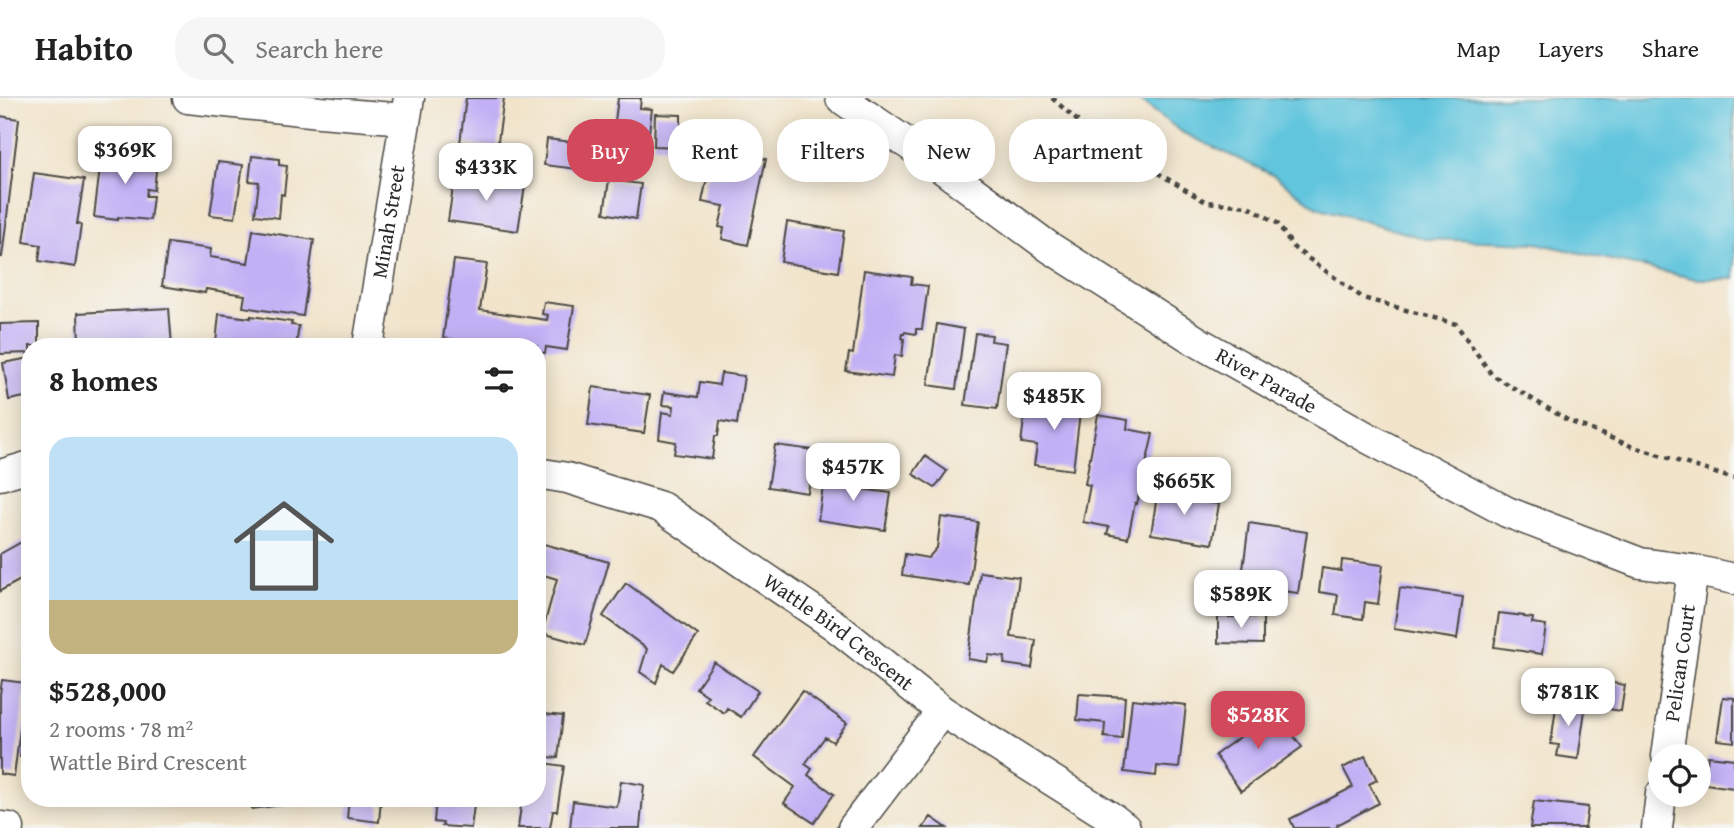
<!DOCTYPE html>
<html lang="en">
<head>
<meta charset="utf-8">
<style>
	:root { --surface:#fff; --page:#f6f6f6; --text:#222; --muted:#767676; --line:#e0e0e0; --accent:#d1495b }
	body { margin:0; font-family:"Gentium Book Plus",serif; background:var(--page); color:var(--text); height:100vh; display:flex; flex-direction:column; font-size:26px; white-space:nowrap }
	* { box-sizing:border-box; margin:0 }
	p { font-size:23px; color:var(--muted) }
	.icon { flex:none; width:38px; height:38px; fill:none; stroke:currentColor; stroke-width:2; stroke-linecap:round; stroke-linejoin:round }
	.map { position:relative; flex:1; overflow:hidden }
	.panel { position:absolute; left:21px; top:240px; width:525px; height:469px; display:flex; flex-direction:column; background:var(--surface); border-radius:28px; box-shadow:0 4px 18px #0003 }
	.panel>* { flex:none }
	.banner { position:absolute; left:567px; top:21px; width:665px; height:63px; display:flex; gap:14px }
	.buttons { position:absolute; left:1648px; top:646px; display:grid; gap:14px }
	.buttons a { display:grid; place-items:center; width:63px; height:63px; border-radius:50%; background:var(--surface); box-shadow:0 4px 18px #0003; font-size:35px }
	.price { position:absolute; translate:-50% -60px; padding:0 16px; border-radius:14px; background:#fff; color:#222; font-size:23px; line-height:46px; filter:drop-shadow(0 2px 4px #0008) }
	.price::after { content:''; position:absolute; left:50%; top:42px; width:21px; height:16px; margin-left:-10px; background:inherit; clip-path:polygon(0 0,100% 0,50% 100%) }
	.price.selected { background:var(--accent); color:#fff }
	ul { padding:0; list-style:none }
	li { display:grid; align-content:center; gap:14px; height:371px; padding:0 28px }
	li+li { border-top:2px solid var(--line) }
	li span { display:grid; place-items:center; height:217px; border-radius:21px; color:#555 }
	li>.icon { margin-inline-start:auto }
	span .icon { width:126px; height:126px; fill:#fffc; stroke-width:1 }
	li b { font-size:30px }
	h2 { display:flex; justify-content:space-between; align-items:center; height:84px; padding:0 28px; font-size:30px }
	.chip { padding:0 24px; border-radius:28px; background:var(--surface); box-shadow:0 4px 18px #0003; font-size:24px; line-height:63px }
	.chip.selected { background:var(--accent); color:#fff }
	header { display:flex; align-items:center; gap:42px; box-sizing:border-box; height:98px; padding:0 35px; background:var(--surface); border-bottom:2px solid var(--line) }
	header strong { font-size:33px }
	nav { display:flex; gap:38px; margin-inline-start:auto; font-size:24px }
	.search { width:490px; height:63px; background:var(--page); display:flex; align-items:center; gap:18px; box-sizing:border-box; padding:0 24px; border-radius:28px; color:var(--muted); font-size:26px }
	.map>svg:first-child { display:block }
	.water { fill:#60c5dd; stroke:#467884; stroke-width:2 }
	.building { fill:#c2b0f5 }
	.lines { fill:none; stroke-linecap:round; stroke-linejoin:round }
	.minor-casing { stroke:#494743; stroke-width:33 }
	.path { stroke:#494743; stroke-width:4.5; stroke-dasharray:5 5; stroke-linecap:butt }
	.minor { stroke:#fff; stroke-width:30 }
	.labels { text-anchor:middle; stroke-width:5; stroke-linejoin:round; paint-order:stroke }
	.street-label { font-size:21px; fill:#2b2b2b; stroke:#f6f6f2 }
</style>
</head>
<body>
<header>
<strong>Habito</strong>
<div class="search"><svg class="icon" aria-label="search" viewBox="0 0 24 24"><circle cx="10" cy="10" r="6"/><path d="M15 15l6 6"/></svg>Search here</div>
<nav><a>Map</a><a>Layers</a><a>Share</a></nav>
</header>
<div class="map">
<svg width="1734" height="730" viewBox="0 0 1734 730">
	<rect width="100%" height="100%" fill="#f6f6f2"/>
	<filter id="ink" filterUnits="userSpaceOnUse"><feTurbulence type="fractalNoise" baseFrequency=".0143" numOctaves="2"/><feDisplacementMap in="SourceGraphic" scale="14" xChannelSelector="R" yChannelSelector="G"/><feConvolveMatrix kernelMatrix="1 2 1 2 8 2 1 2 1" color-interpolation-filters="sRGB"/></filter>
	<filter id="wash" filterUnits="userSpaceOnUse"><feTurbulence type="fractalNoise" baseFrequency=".00686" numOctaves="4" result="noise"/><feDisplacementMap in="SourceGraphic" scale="28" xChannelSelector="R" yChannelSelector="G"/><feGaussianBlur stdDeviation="1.57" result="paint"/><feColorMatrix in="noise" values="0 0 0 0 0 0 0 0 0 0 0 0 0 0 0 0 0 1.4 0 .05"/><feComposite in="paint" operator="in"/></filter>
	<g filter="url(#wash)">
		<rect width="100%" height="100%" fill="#f1e4cb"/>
		<path class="water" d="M1137,0h597v181h-38l-160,-36 -110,-4 -109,-32 -44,-32 -90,-42z"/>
		<g id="blocks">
			<path class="building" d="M466,0h38l-7,50 -37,-5z
				M618,0h23l-1,10 12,1 -7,54 -35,-4z
				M655,16l26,1v32l-27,-1z
				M0,18l19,3 -17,138h-2z
				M547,41l33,4 -3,26 -33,-4z
				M124,52l24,3 -1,8 10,1 -3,28 -7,-1 -1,7h7l-3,24 -32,-3v3l-24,-3 8,-65 21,2z
				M745,56l21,5 -18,86 -26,-6 2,-11 -5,-1 5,-21 -22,-4 8,-38 31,6z
				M252,58l27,3v6l8,1 -3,29 -3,-1 -2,24 -24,-3 4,-33 -10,-1z
				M218,64l25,3 -8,53 -25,-3z
				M34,75l50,7 -7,44 4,1 -6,42 -36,-6 2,-16 -17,-3z
				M455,77l70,11 -7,45 -70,-10z
				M609,82l32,4 -5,35 -32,-6z
				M787,124l57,9 -6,41 -57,-10z
				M253,132l61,10 -11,76 -60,-9 2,-12 -39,-6 -1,4 -43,-7 6,-43 43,6 -1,8 38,6z
				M454,162l33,4 -7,46 67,10 1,-5 -6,-1 2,-12 30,4 -7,44 -21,-3 -1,6 -8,-1v-6h-37l-57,-8z
				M864,172l48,7 -1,7 17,2 -6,43h-6v5l-11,-2 -1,2h-2v4l2,1 -2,17 -7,-1 -3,22 -46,-6 3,-18 4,1z
				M169,210l3,38h-93l-1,-33z
				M219,216l32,4v-2l41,6 -1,3 8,1 -3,20h-55l-25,-3z
				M39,225v23h-9v7l-30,1v-30z
				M937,226l27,5 -8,60 -28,-4z
				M975,235l17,2 -1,6 15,2 -9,66 -32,-4z
				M30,260v38l-21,4 -6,-37z
				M721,275l23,3 -7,48 -17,-3 -2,15h-3l-3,23 -38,-5 2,-12 -17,-3 3,-27 11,2 1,-8 -12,-1 2,-13 34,5 2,-15 19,3z
				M593,289l57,8 -6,38 -56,-8z
				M1058,295l24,3 -9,74 -39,-5 3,-20 -16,-2 5,-38 30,4z
				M1098,317l30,5 -1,9 26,5 -16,70 -2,-1 -7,35 -21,-4 2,-7 -26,-5 7,-37 -5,-1z
				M775,347l39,5 -6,43 -40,-6z
				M925,358l22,15 -12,17 -22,-14z
				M825,375l38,5 -2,11 30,4 -6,37 -67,-10z
				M1158,391l32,5 -1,6 30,4 -7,40 -61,-10z
				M941,419l37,5 -9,63 -67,-10 3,-21 23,4 9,-10z
				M1249,425l58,9 -9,61 -57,-8z
				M27,441l3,6v30l-30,16v-37z
				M537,444l72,20 -24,83 -43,-12 15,-54 -20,-6z
				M1342,462l41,5 -5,39 -13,-2 -2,17 -28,-4 3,-20 -19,-3 3,-24 19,3z
				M980,474l39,5 -8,60 25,3 -4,28 -28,-4 1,-7 -16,-2 -2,7 -19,-3z
				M626,485l72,52 -25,36 -10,-7 -7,19 -16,-11 7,-23 -44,-33z
				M1400,490l63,9 -6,42 -63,-10z
				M1499,515l25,3v1l9,1 -1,5 14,2 -4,29 -48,-7z
				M1218,519h45v27l-45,-1z
				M714,564l44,29 -17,26 -14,-9 -3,5 -19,-13 3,-4 -12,-8z
				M1567,572l35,6 -1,5 24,4 -4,26 -19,-3v-4l-40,-6z
				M2,582l24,3 -12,93 -14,-2v-80z
				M802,593l45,32 -14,19 -8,-5 -20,27 7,5 -4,6 26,19 -20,29 -30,-20 11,-16 -41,-30z
				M1079,596l46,3 -3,42 -18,-2 1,-14 -28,-3z
				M1723,599l11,1v44l-17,-2z
				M1132,601l54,6 -7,63 -22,-2 -1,10 -32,-4z
				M1557,601l29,4 -8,56 -21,-3 2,-11 -8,-1z
				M28,604h2v57l-10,-2z
				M1275,613l27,36 -61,44 -26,-36z
				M544,616l19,2 -5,42 -18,-2z
				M1365,658l12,24 -8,4 10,19 -42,22 1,3h-44l-4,-9 63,-32 -10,-19z
				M1708,658l26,3v29l-29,-4z
				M537,664l27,4 -7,45h-4l-3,17h-32l4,-30h15z
				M621,683l23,4 -4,43h-70l3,-27 44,6z
				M250,700h40l1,6 -39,5z
				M349,700h32l-2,24 -32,-4z
				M436,700h39l-4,30 -29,-2 1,-3 -9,-1z
				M1534,703l54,6 -3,21h-55z
				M931,719l16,11h-24z"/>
		</g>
	</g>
	<g filter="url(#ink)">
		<use href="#blocks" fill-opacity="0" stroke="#494743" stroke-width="2"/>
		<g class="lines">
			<defs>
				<g id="minor">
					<path d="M188,0l132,14 85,7"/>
					<path id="s1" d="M841,0l79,54 129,95 149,95 170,96 139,74 133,51 53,7 41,9"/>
					<path id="s2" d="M368,248l41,-248"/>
					<path id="s3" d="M537,375l30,5 94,29 173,118 108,86 170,107 13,10"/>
					<path d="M0,377l30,-9"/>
					<path id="s4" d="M1667,658l26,-186"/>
					<path d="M0,729l9,1"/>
					<path d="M853,730l89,-117"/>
					<path d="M1657,730l4,-34"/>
				</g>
			</defs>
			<use href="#minor" class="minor-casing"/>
			<path class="path" d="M1052,0l38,34 116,70 42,4 29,17 17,25 69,50 93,26 36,51 77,46 62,25 103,33"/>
			<use href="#minor" class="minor"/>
		</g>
	</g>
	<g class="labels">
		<g class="street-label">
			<text dy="7" stroke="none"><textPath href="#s2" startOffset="126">Minah Street</textPath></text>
			<text dy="7" stroke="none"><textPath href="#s1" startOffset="511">River Parade</textPath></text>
			<text dy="7" stroke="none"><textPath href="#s3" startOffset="346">Wattle Bird Crescent</textPath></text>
			<text dy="7" stroke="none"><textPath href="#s4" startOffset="94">Pelican Court</textPath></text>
		</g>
	</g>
</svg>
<div class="buttons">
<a><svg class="icon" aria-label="locate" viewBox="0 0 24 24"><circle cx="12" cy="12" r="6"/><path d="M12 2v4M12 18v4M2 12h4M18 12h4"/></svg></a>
</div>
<b class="price" style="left:125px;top:88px">$369K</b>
<b class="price" style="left:486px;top:105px">$433K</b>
<b class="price" style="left:1054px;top:334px">$485K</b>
<b class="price" style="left:853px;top:405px">$457K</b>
<b class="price" style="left:1184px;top:419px">$665K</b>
<b class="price" style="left:1241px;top:532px">$589K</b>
<b class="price" style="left:1568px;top:630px">$781K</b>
<b class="price selected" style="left:1258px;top:653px">$528K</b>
<div class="banner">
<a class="chip selected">Buy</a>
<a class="chip">Rent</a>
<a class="chip">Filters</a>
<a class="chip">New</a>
<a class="chip">Apartment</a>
</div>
<section class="panel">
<h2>8 homes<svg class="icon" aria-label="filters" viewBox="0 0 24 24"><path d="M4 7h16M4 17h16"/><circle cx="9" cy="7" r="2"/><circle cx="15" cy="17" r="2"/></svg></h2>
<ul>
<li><span style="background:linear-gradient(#bfe0f5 75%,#c2b280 0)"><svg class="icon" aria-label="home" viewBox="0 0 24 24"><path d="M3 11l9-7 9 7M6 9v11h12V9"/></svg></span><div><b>$528,000</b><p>2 rooms · 78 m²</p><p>Wattle Bird Crescent</p></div></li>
</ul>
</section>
</div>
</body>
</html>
